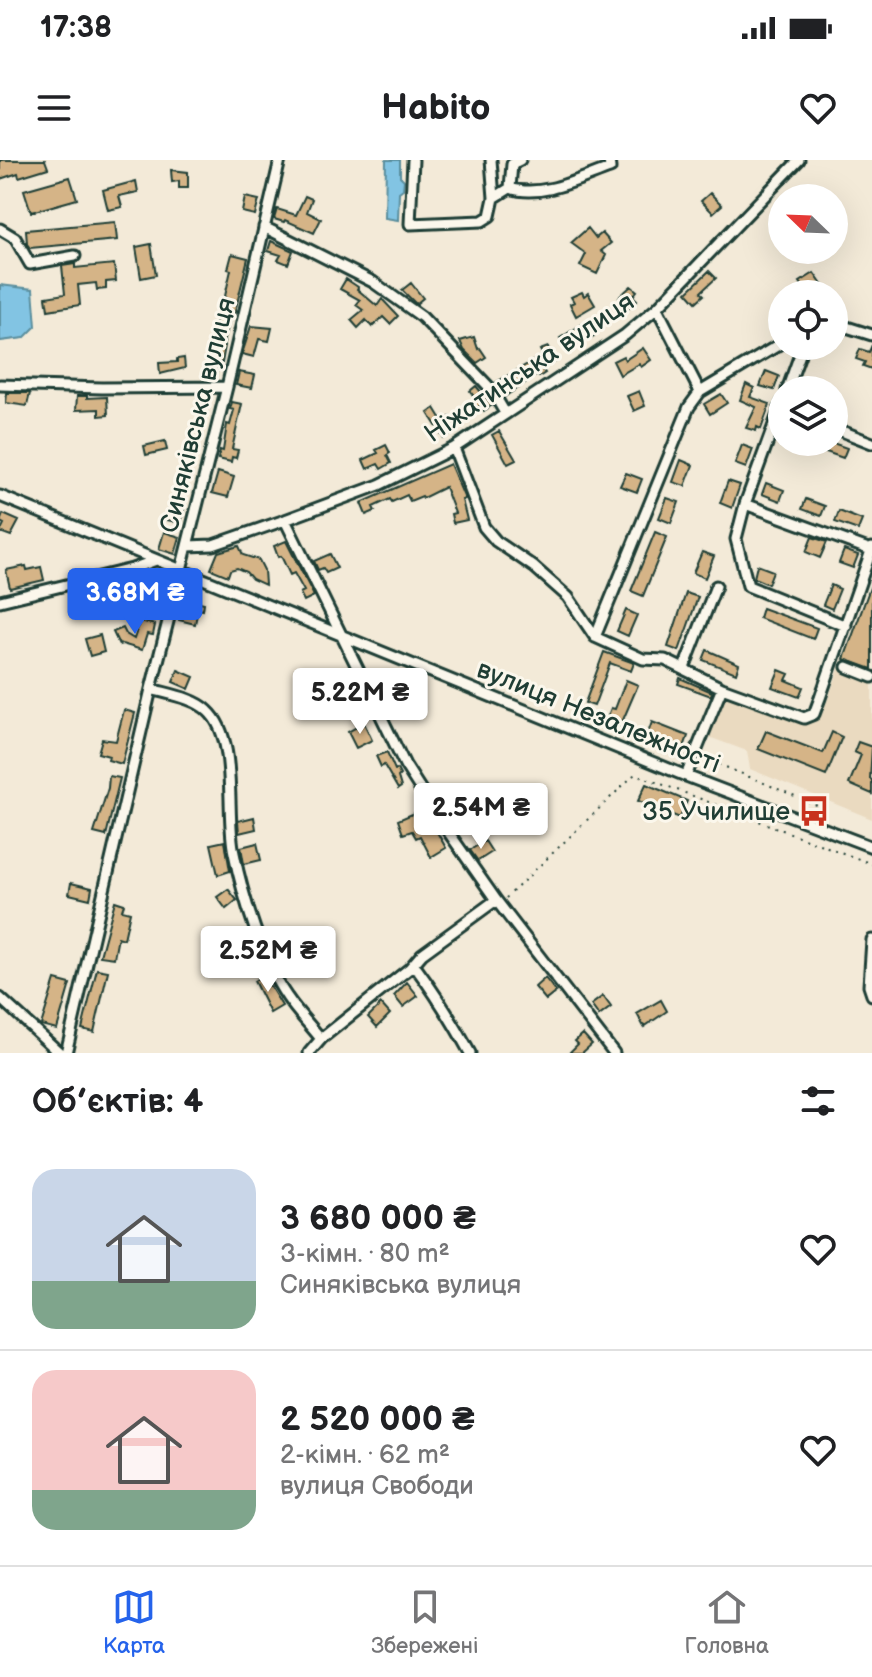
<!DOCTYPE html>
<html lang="uk">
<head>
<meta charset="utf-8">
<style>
	:root { --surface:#fff; --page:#f2f2f2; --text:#202124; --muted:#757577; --line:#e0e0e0; --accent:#2563eb }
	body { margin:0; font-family:"Balsamiq Sans",sans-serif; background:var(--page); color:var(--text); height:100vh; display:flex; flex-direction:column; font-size:30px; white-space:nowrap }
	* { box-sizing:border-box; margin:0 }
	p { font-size:26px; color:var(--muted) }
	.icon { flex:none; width:44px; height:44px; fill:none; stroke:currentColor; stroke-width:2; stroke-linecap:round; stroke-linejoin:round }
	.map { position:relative; height:893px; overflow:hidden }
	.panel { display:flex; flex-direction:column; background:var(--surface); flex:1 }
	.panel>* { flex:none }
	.needle { width:52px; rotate:293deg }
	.controls { position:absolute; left:768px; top:24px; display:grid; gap:16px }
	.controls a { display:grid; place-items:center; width:80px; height:80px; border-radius:50%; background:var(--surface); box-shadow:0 8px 32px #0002; font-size:40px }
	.price { position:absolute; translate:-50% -68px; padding:0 18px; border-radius:8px; background:#fff; color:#222; font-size:26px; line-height:52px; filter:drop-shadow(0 2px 4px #0008) }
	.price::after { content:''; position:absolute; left:50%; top:48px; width:24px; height:18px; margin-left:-12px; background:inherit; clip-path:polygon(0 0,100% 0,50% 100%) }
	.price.current { background:var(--accent); color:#fff }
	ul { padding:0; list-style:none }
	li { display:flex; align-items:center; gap:24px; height:200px; padding:0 32px }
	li+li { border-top:2px solid var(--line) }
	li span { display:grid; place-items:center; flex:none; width:224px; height:160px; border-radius:24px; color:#555 }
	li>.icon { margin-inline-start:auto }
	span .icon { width:96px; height:96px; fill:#fffc; stroke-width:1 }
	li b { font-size:34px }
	h2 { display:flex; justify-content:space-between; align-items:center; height:96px; padding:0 32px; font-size:34px }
	.status { display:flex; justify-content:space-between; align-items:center; height:56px; padding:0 40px; background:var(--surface); direction:ltr }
	.status svg { height:22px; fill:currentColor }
	header { display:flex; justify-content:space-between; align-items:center; height:104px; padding:0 32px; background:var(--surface); font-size:36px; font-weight:600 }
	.tabs { display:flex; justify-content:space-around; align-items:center; height:112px; border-top:2px solid var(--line); background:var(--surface); font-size:22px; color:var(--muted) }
	.tabs a { display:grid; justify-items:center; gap:4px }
	.tabs .current { color:var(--accent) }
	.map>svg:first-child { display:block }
	.built { fill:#eadac0 }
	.water { fill:#82c4e3; stroke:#5a8e9d; stroke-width:2 }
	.building { fill:#d5b487; stroke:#1f3d34; stroke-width:2 }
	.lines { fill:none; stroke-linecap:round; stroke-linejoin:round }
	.minor-casing { stroke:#1f3d34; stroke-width:15 }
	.path { stroke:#1f3d34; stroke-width:2; stroke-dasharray:2 6; stroke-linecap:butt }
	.minor { stroke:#fbf7ec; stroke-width:9 }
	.labels { text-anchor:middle; stroke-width:6; stroke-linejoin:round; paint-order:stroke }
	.street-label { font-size:26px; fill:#1f3d34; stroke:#fbf7ec }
	.poi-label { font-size:26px; fill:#1f3d34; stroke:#fbf7ec; text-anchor:end }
</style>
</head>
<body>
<div class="status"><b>17:38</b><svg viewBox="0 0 49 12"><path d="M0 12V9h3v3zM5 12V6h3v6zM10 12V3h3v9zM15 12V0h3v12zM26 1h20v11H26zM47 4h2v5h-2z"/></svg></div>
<header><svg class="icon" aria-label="menu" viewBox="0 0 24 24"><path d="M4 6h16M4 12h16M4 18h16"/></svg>Habito<svg class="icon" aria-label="heart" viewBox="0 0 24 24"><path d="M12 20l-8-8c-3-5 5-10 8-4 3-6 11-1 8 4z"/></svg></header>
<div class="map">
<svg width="872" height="893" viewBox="0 0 872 893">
	<rect width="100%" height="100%" fill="#f3ead8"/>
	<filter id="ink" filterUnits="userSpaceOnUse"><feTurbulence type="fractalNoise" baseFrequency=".0125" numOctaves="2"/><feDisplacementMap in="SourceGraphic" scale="16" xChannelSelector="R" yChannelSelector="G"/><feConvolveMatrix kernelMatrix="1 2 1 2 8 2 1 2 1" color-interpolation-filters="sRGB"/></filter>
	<g filter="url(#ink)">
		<path class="built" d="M872,422v237l-122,-50 -3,-18 -41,-15 18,-46 80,31 13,-3 9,-14z"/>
		<path class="water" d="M386,0h14v16l4,4 -1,9 -4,3 -1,28 -13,-2z
			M0,125l33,4 3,37 -12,12 -24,3z"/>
		<path class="building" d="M0,0h45l3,8 -29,9 -1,-4 -18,6z
			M171,10l17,2v16h-9v-7l-7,1z
			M70,17l7,22 -46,13 -7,-22z
			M136,21l2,11 -19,4 3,11 -14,3 -5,-20z
			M710,33l12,12 -9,8 -12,-12z
			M305,36l7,3 -5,13 14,7 -7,14 -29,-13 -1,2 -10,-3 3,-10 19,6z
			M245,37l14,3 -4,15 -13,-3z
			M115,62l2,18 -87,8 -3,-4 -1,-14z
			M588,68l8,10 6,-5 9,10 -10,8 5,4 -9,19 -17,-8 6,-12 -15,-11z
			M271,81l22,10 -5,13 -10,-4 3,-5 -13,-4z
			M151,84l5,31 -15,3 -5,-31z
			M232,94l16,4 -14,58 -3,-1 -8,31h2l-3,17 -4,-1 -2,15 -11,-1 13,-65 2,-7 3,1 8,-35 -3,-1z
			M75,104v4l39,-4 2,17 -10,1v7l-9,1 -1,-7 -18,2 2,20 -32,5 -2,-13 19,-3 -3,-28z
			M709,111l7,7 -15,14 3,3 -8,7 -9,-10z
			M814,113l11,16 -7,5h-10l-8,-12z
			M346,119l12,8 -1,2 20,17 5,-7 16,17 -8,8 -7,-7 -11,10 -6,-7 -8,8 -7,-8 12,-10 -7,-5 4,-5 -20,-11z
			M411,123l12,15 -7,6 -14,-14z
			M631,126l6,5 -4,5 4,4 -8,8 -10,-11z
			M582,132l2,4 4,-3 7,12 -19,11 -6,-12 4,-2 -3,-5z
			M586,162l8,14 -26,15 -8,-13z
			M251,166l21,2 -3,13 -10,-2 -5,18 -12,-3z
			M474,177l4,12 2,-1 6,9 -9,6 -13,-13 -4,-9z
			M872,185v24l-9,-3 2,-4 -9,-3 4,-10 9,3z
			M548,187l7,15 -14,6 4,5 -6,4 -2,-2 -33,22 -9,-14 48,-28 -3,-5z
			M643,188l8,12 -10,7 -2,-3 -19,11 -7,-14 10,-5 2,4z
			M184,198l1,10 -25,6 -1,-11 18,-1v-3z
			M766,211l13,5 -5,14 -14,-4z
			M239,212l16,3 -3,13 -16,-3z
			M746,224l8,4 -4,9 20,7 -9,25 -4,-2 -1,4 -10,-3 10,-21 -16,-7z
			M476,226l16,19 -8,6 -5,-5 -5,4 -6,-7 7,-5 -5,-7z
			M639,231l6,15 -11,5 -7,-15z
			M7,233h23l-3,13 -21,-3z
			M721,234l6,9 -17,11 -6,-10z
			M77,236h10v2l20,-1 1,18 -9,1v-7l-23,1z
			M232,242l10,2 -10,45 6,1 -2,8 -4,-1 -1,5 -13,-3 2,-9 3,1 4,-27 3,1 4,-15 -4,-1z
			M435,248l8,13 7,-4 8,12 -14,9 -16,-25z
			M499,271l17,29 -8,4 -16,-29z
			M165,281l2,9 -21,5 -2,-9z
			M799,282h31l17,6 -4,10 -34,-12 -2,4 -8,-3z
			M386,285l4,8 -3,2 4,8 -10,6 -3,-5 -11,5 -4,-9 15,-7 -2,-3z
			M742,285l11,4 -7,19 -11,-4z
			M681,300l12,5 -8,21 -12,-4z
			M450,304l15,35 -3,1 5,20 -14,3 -2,-9 4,-1 -10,-26 -22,11 -1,-2 -12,5 -3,-6 -15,7 -2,-3 -17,8 2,4 -9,4 -5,-12z
			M218,312l16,5 -6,20 -16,-4z
			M626,313l16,6 -5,13 -17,-6z
			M728,321l12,4 -8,23 -12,-5z
			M766,323l18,7 -4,11 -18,-7z
			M667,338l12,4 -8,21 -12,-5z
			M806,339l19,7 -4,10 -19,-7z
			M170,345l14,3 -3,15 -14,-3z
			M839,351l23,9 -4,10 -23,-8z
			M3,354l16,7 -8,15 -11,-4 4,-8 -4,-2z
			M164,372l16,5 -5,17 -16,-5z
			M655,372l12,5 -24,59 -12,-5z
			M812,377l15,5 -7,16 -14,-6z
			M286,381l28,55 -10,5 -4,-8 4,-2 -10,-18 -4,2 -9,-19 -3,1 -4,-11z
			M239,386l4,9 16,5 5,10 1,15 -13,-6 -6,-7 -9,-4 -7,2 -2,6 -17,-7 7,-17z
			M844,390l14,5 -5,13 -14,-5z
			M702,392l12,4 -9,22 -12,-5z
			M330,394l7,14 -11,5 -3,-5 -5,2 -4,-9z
			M757,405l16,6 -5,13 -14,-6z
			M26,406l1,4 14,-3 3,13 -34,8 -4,-18z
			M831,425l9,4 -8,20 -9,-4z
			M871,425h1v84l-28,-10z
			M686,433l12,4 -19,54 -11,-4z
			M191,440l13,3 -1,7 -5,-1 -3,15 -16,-4 3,-11 7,1z
			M762,448l55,20 -4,11 -54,-21z
			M626,450l11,5 -9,21 -11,-5z
			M140,461l15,4 -2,10 -6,-1 -5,16 -20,-6 -3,1 -6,-13 10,-4 3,6 8,5z
			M100,475l4,17 -14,4 -5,-17z
			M707,490l32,14 -3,9 -33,-13z
			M604,492l30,11 -3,8 -21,-8 -16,43 -9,-3z
			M178,510l16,7 -5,12 -16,-7z
			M779,510l10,4 -3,6 17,7 -4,10 -27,-10z
			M680,518l32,14 -1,4 -33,-12z
			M626,520l12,5 -18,42 -14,-6 5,-13 4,1z
			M124,550l11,3 -13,51 -14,-4 1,-4 -11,-3 4,-14 14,2z
			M652,562l36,14 -5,14 -36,-14z
			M364,563l8,17 -16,8 -8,-16z
			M766,571l57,22 9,-21 10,5 -16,39 -68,-27z
			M858,582l14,5 -2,32 2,1v14l-23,-10 12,-29 -7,-3z
			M387,592l8,18 2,-1 3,6 -2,2 3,10 -3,2 -14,-24 -3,2 -5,-11z
			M109,616l11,2 -14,58 -12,-3 14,-45z
			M646,624l41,17 -7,17 -10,-4 1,-2 -33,-11z
			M424,649l22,39 -15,9 -11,-21 -4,2 -4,-7 -9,3 -5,-14z
			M254,657l2,12 -17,4 -1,-12z
			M225,681l5,30 -12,4 -7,-31z
			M485,681l7,11 -14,9 -8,-11z
			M257,683l4,17 -17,4 -3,-17z
			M71,723l21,5 -2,11 -21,-5z
			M228,729l9,11 -11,9 -9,-12z
			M115,741l9,3 -2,6 8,2 -6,27 -6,-2 -4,21 -14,-2z
			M303,787l5,13 -26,14 -5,-10 17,-8 -2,-4z
			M97,809l11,2 -14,61 -12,-3z
			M263,815l19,31 -12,7 -16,-32z
			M545,818l11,14 -10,8 -11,-13z
			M55,820l15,4 -13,45 -16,-4z
			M407,822l11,14 -15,11 -9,-11z
			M603,836l8,11 -12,9 -8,-11z
			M661,840l6,11 -23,16 -7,-13z
			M381,844l9,10 -13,13 -9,-10z
			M583,874l9,10 -10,9h-13l9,-9 -3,-3z"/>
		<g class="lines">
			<defs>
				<path id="minor" d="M413,0l-3,64 72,-3 8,-5 4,-18 -3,-38
					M510,28c31,11 71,-10 100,-20l-1,-8
					M494,38l16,-10 2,-24 8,-4
					M264,67l109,55 49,35 69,72 14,24
					M0,69l15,9 15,26 45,-8
					M657,148l43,84
					M834,163l38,12
					M0,225l102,3 125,-1
					M787,230l16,-44
					M782,243l-37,101 -9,35 12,47 98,40
					M834,268l38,15
					M454,288l30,79 12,14 38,26 34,30 27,40
					M0,336l686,280 186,71
					M745,344l126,46
					M285,360l120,245 35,55 56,80 118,153
					M188,386l25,-1 72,-25 94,-35 75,-37 171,-113 32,-27 142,-148
					M0,441l132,-32 24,-9
					M595,477l48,22 22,1 57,28 82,30 10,-4 6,-16 52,-150
					M595,477l94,-230 11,-15 82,-49
					M847,507l25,10
					M684,508l32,-82
					M151,529c17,5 44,9 57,22 31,28 17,104 26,142 8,41 29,110 53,144 10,15 23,28 34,42
					M686,616l36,-88
					M872,780l-3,46 3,9
					M410,808l12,-14 74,-54
					M0,838l60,55
					M66,893l85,-364 76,-302 53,-227
					M309,893l12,-14 89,-71 7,1c20,27 37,55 53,84"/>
			</defs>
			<use href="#minor" class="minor-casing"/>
			<path class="path" d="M704,598l115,48
				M506,738l129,-124 237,90"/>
			<use href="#minor" class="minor"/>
		</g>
	</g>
	<defs>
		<symbol id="bus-bare" viewBox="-9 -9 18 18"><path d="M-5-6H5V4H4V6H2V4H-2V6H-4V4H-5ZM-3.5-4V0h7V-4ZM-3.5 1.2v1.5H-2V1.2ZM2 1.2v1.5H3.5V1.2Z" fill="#c8321e" stroke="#fbf7ec" stroke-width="2.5" paint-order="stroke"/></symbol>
	</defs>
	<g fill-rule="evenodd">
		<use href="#bus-bare" x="792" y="629" width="44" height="44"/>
	</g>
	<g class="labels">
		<g class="street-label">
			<text transform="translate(529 207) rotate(-34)" y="9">Ніжатинська вулиця</text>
			<text transform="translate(197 255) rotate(-76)" y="9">Синяківська вулиця</text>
			<text transform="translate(599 556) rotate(22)" y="9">вулиця Незалежності</text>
		</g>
		<g class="poi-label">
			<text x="790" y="660">35 Училище</text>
		</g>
	</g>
</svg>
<div class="controls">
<a><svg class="needle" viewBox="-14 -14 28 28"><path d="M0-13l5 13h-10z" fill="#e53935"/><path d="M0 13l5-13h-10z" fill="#757577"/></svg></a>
<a><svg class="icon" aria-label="locate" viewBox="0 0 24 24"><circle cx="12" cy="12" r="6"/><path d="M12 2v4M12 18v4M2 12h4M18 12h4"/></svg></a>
<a><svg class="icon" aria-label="layers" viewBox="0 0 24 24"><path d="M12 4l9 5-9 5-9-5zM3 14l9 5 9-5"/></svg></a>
</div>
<b class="price current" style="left:135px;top:476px">3.68M ₴</b>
<b class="price" style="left:360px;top:576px">5.22M ₴</b>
<b class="price" style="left:481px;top:691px">2.54M ₴</b>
<b class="price" style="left:268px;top:834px">2.52M ₴</b>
</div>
<section class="panel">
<h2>Об’єктів: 4<svg class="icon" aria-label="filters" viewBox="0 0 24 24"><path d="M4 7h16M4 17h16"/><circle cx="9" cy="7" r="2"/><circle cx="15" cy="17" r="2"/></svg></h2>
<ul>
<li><span style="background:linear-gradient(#c9d6e8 70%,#7fa58c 0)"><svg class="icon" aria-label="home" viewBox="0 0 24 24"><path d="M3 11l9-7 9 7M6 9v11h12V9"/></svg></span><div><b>3 680 000 ₴</b><p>3-кімн. · 80 m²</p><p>Синяківська вулиця</p></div><svg class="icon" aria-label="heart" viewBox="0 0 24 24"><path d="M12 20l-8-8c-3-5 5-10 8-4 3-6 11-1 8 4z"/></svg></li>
<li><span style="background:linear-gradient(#f6c9c9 75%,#7fa58c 0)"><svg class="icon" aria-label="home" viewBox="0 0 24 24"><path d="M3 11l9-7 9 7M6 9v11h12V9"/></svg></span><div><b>2 520 000 ₴</b><p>2-кімн. · 62 m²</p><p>вулиця Свободи</p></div><svg class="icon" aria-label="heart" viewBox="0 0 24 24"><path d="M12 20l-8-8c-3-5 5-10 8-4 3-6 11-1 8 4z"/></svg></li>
</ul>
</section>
<nav class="tabs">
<a class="current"><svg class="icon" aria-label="map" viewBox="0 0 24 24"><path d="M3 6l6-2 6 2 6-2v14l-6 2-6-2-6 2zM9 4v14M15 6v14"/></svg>Карта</a>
<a><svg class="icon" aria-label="saved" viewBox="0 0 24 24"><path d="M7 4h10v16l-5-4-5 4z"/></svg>Збережені</a>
<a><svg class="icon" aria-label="home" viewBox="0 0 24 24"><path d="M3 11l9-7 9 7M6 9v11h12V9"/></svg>Головна</a>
</nav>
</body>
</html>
